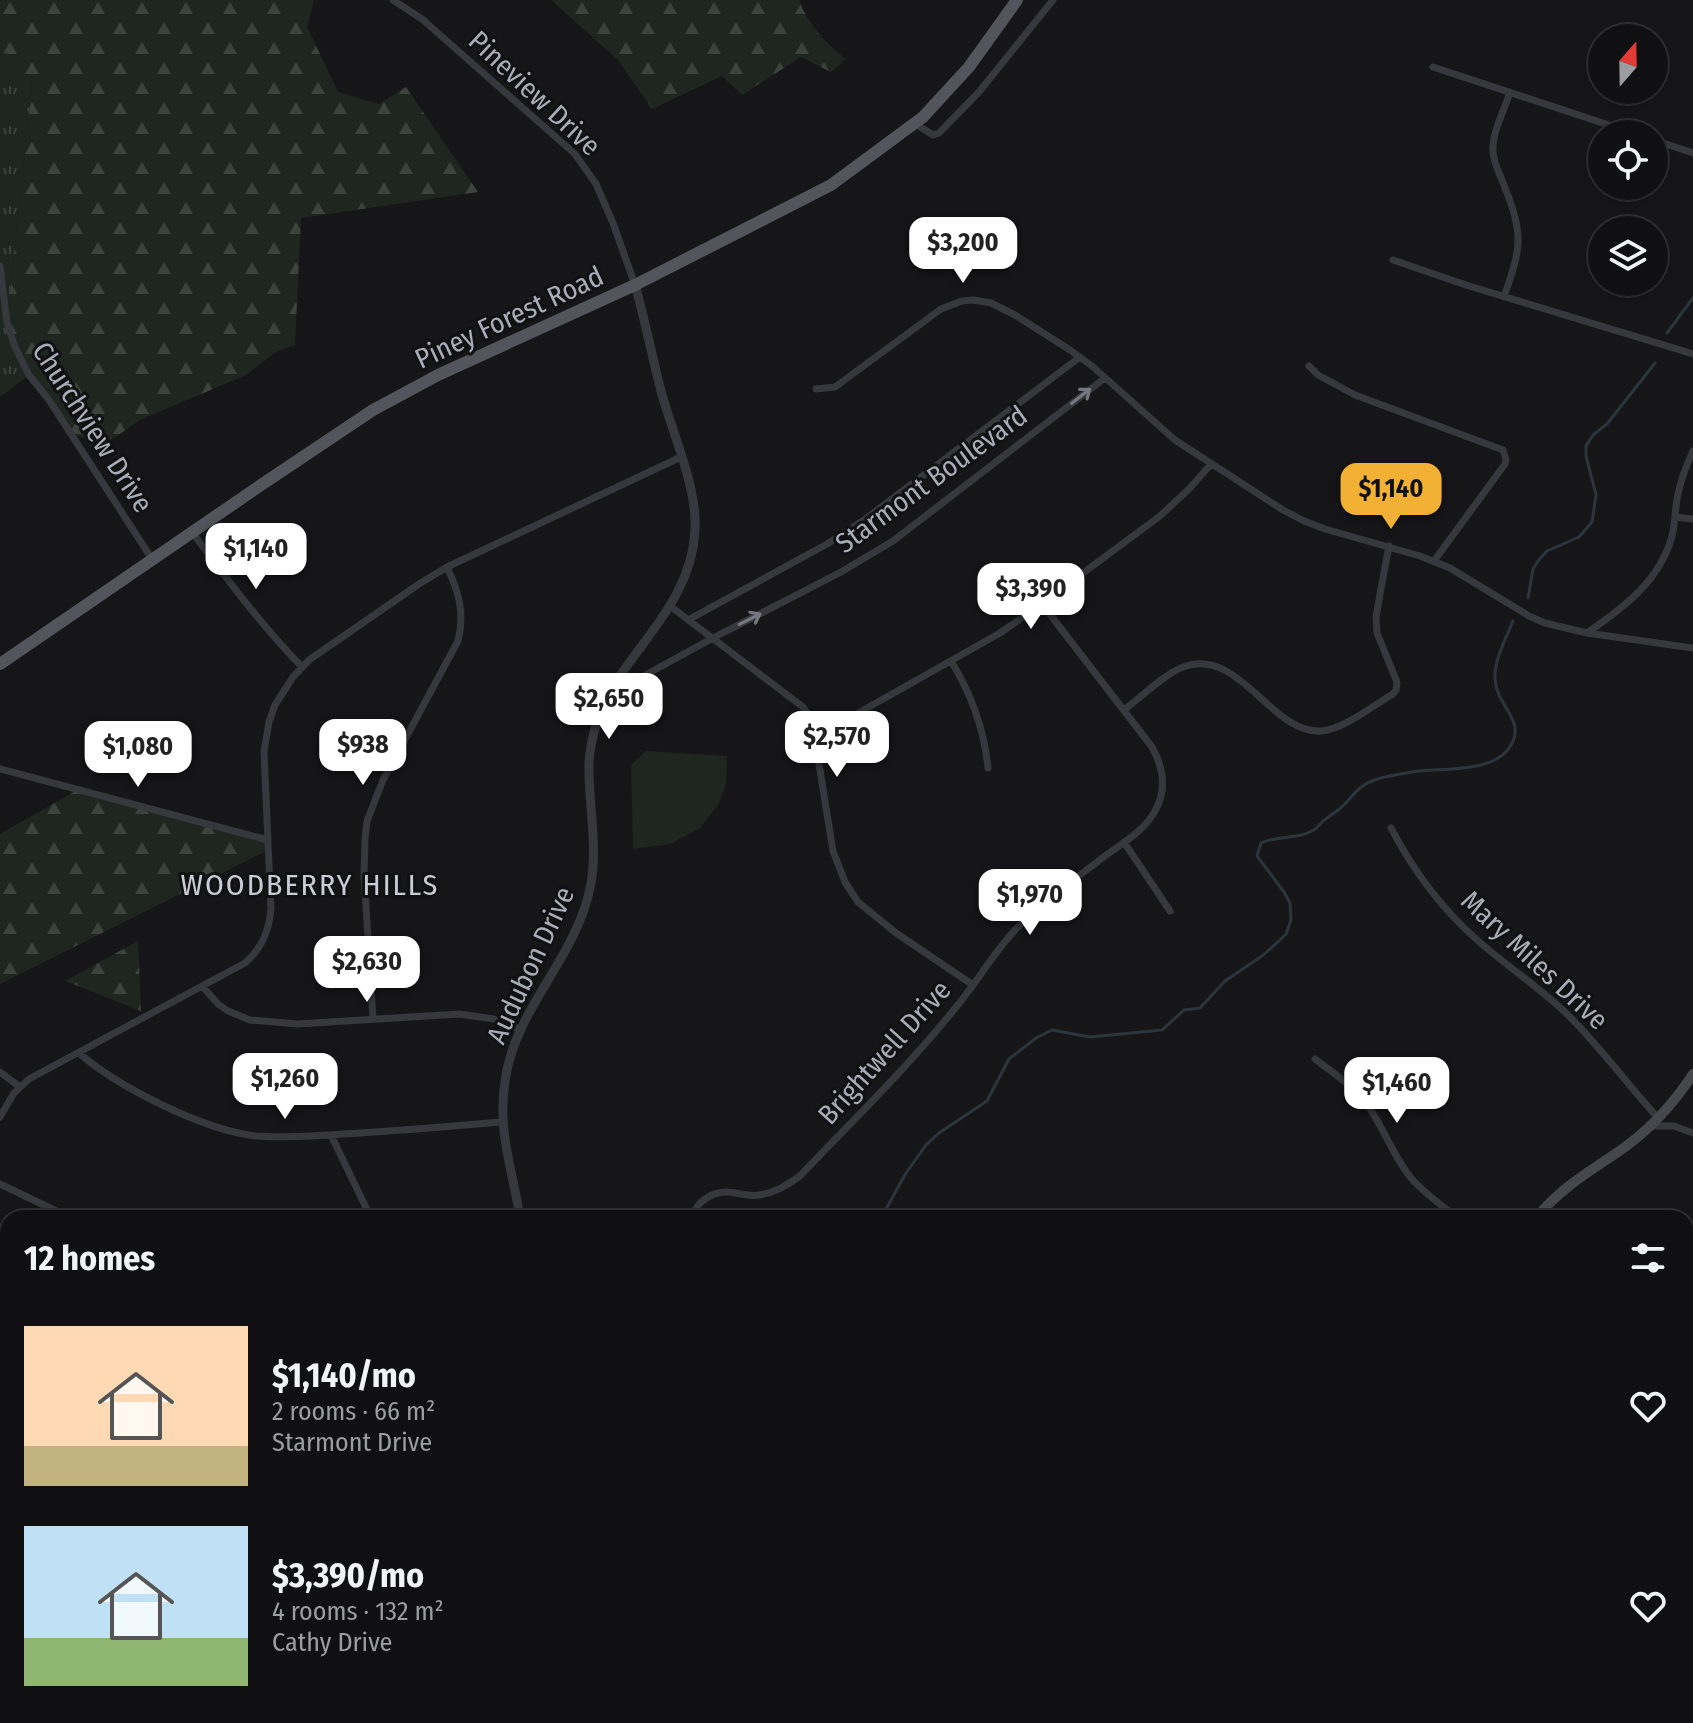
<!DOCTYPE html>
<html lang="en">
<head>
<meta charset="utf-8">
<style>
	:root { --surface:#101012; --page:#1e1e20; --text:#f1f3f6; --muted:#9c9d9f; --line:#303032; --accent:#f2b134 }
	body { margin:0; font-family:"Fira Sans Condensed",sans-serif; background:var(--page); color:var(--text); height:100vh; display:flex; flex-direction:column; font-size:30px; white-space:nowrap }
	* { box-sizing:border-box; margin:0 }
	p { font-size:26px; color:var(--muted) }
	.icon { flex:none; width:44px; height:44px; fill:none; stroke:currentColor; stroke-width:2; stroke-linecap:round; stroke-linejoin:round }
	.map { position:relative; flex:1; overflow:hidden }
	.sheet { position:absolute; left:0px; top:1210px; width:1694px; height:514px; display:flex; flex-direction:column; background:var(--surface); border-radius:24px 24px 0 0; box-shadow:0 4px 12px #0003,0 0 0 2px var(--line) }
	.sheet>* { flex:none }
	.needle { width:52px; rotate:20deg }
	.tools { position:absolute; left:1588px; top:24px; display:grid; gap:16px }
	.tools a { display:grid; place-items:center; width:80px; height:80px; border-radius:50%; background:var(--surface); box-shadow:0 4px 12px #0003,0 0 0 2px var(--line); font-size:40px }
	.price { position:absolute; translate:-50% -68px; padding:0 18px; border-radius:16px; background:#fff; color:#222; font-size:26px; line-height:52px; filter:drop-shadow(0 2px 4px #0008) }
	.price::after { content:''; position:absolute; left:50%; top:48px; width:24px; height:18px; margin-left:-12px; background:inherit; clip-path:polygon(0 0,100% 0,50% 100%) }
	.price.selected { background:var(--accent); color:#111 }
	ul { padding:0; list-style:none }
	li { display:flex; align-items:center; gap:24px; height:200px; padding:0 24px }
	li span { display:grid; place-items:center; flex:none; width:224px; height:160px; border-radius:0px; color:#555 }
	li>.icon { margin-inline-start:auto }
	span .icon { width:96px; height:96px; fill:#fffc; stroke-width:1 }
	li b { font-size:34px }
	h2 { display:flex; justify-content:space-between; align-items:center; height:96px; padding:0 24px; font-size:34px }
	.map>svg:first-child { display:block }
	.grass { fill:url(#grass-tufts) }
	.forest { fill:url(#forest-firs) }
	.pitch { fill:#1e261f }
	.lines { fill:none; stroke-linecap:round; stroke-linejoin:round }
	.stream { stroke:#2c353c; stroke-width:3 }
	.minor { stroke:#37383d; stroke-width:7 }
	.tertiary { stroke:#37383d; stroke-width:9 }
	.secondary { stroke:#45474d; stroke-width:10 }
	.primary { stroke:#53555c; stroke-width:12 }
	.oneway { stroke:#757881 }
	.labels { text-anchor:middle; stroke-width:6; stroke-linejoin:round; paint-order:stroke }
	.street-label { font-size:28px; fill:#a8adb8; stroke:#111113 }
	.neighbourhood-label { font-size:30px; letter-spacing:2px; fill:#c9ccd4; stroke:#111113 }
</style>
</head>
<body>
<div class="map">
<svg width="1693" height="1723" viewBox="0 0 1693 1723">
	<defs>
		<pattern id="grass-tufts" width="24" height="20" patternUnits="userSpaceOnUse" patternTransform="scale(2)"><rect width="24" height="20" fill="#1e261f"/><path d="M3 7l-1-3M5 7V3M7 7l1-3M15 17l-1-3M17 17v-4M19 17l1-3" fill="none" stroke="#3c433d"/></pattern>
		<pattern id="forest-firs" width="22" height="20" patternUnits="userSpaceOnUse" patternTransform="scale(2)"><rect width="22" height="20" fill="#1e261f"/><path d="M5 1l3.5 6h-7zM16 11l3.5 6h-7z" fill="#3c433d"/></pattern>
	</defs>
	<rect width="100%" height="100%" fill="#161618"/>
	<path class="grass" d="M0,45l32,38 -25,240 22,52 -29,22z"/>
	<path class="forest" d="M0,0h314l-7,27 31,65 41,12 27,-17 72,105 -177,26 -6,127 -19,7 -30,23 -106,45 -45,31 -11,-13 -15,-5 -40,-58 -22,-52 25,-240 -32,-38z
		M551,0h248c8,23 28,45 47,59l-15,13 -30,-15 -59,38 -20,-19 -70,33 -34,-49z
		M79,789l189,51v10l-268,134v-150z
		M138,941l3,70 -76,-30z"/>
	<path class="pitch" d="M646,751l81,5 -1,29 -8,20 -19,24 -29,15 -37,5 -2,-84z"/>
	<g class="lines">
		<path class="stream" d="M1667,333l26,-35
			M1528,598l5,-29 5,-8 9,-10 32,-14 13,-15 4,-27 -10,-39v-10l7,-11 14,-11 48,-61
			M881,1218l25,-45 20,-28 13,-12 48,-32 22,-42 27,-21 16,-8 38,7 72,-7 22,-20 16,-2 25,-27 37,-25 17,-15 7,-7 5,-14 -1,-17 -6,-11 -27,-36 4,-13c16,-8 37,-3 53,-13 4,-3 6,-6 9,-9 5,-4 10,-7 15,-11 8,-6 14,-15 22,-22 13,-11 36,-13 52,-16 31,-5 87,3 101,-31 10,-22 -17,-37 -18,-62 -1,-19 11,-41 18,-58
			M610,1716l2,7"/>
		<path class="minor" d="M393,0l29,19 153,135 21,30 17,39 22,62
			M1433,67l203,67
			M914,123l19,12 6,-2 40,-41 74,-92
			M1654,140l39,13
			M1393,260l73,25 227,69
			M0,266l7,57 8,24 14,28 20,25 103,159
			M1504,297c16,-47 21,-61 1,-109 -4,-12 -11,-23 -12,-36 -1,-20 11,-41 17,-60
			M1309,366l9,9 37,20 148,55 3,9 -1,5 -71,97
			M816,389l19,-2 106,-78 21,-8 11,-1 18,3 24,12 55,35 22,16 83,74 108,70 21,11 21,8 95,27 30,12 79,48 16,7 42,10 106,15
			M1675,517l18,2
			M192,532c35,47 69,93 110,135
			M670,606l133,101 9,14 21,130 12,31 13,20 38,31 77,52
			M688,620l139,-76 37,-24 216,-163
			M1587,633c36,-25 73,-52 85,-97 3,-12 3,-25 5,-37 3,-17 9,-33 16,-48
			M951,661c21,34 33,67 37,107
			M607,696l106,-58 128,-66 52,-31 212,-163
			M1124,710c16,-12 42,-37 59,-43 57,-21 88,68 139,64 22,-2 52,-26 71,-37l3,-4 1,-8 -20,-49 -1,-16 4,-23 9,-48
			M812,721l15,2 19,-3 154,-87 29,-20 131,-97 30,-28 21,-24
			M0,769l268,71
			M1391,828c22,42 49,79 85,111 30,27 65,49 94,78 31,31 58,68 88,101
			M1124,842l46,69
			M203,987l15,17 10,7 22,9 47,4 162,-10 35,5 27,11
			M373,1019l-9,-145 1,-35 2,-18 16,-41 75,-139c7,-27 1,-49 -11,-74
			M79,1053c39,34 124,77 177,83 24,2 49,0 73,-1 58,-3 115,-8 173,-13
			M1315,1059c20,15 41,29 55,50 15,22 24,48 41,69 13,15 31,28 47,40
			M0,1072l20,15
			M0,1117l14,-24 15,-14 216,-116c17,-15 24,-32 26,-54l-7,-157 5,-30 6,-17 18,-28 16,-17 110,-76 28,-17 234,-110
			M1650,1126h24l19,7
			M331,1135l40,83
			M0,1184l71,34
			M692,1218c4,-15 18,-26 34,-26 11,0 21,5 33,3 16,-2 28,-10 41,-19 53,-56 109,-110 157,-170 21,-25 37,-54 59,-77 26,-26 56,-48 85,-70 18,-14 43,-27 54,-48 12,-21 8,-44 -3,-64l-110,-143
			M0,1321l8,4
			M0,1490l8,1
			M1686,1635l7,2
			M359,1723l1,-7
			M963,1723l5,-7"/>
		<path class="tertiary" d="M520,1218c-8,-53 -24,-88 -14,-143 12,-70 73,-121 85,-192 7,-40 -3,-80 -2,-120 1,-20 7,-40 14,-59 6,-15 16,-27 26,-41 30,-41 63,-78 66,-132 3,-42 -23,-99 -34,-140 -9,-35 -16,-71 -26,-106
			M544,1723l3,-7"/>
		<path class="secondary" d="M1536,1218c29,-35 58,-48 93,-74 25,-19 47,-44 64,-70
			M1209,1723l4,-7"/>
		<path class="primary" d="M0,664l261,-179 112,-75 65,-35 197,-90 196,-100 92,-68 46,-50 48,-67"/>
	</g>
	<defs><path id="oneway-shaft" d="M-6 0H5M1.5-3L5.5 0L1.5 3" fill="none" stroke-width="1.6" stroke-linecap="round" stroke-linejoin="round" transform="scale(2)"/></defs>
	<g class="oneway">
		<use href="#oneway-shaft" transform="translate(1081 396) rotate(-38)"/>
		<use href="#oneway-shaft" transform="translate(750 619) rotate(-27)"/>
	</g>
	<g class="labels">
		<g class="street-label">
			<text transform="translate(535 93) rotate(43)" y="10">Pineview Drive</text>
			<text transform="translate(509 317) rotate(-25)" y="10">Piney Forest Road</text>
			<text transform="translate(93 427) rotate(57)" y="10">Churchview Drive</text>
			<text transform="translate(931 479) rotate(-36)" y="10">Starmont Boulevard</text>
			<text transform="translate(1535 960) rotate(43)" y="10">Mary Miles Drive</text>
			<text transform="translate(530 965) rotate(-65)" y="10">Audubon Drive</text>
			<text transform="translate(884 1052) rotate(-48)" y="10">Brightwell Drive</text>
		</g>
		<g class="neighbourhood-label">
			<text x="310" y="895">WOODBERRY HILLS</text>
		</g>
	</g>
</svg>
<div class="tools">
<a><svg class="needle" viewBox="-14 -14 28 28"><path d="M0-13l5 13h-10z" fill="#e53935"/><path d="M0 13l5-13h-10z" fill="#9c9d9f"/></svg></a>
<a><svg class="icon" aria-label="locate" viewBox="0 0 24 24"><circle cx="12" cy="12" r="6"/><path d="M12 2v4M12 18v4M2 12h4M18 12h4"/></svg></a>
<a><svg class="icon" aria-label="layers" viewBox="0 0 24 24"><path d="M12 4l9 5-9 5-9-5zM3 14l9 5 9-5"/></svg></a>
</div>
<b class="price" style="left:963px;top:285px">$3,200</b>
<b class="price selected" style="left:1391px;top:531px">$1,140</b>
<b class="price" style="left:256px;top:591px">$1,140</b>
<b class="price" style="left:1031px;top:631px">$3,390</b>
<b class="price" style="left:609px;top:741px">$2,650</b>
<b class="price" style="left:837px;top:779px">$2,570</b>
<b class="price" style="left:363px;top:787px">$938</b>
<b class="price" style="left:138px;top:789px">$1,080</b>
<b class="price" style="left:1030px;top:937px">$1,970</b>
<b class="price" style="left:367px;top:1004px">$2,630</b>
<b class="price" style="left:285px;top:1121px">$1,260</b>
<b class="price" style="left:1397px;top:1125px">$1,460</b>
<section class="sheet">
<h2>12 homes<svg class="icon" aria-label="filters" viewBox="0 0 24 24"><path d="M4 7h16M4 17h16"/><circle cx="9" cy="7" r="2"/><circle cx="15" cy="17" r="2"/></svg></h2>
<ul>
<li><span style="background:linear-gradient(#ffd9b3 75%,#c2b280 0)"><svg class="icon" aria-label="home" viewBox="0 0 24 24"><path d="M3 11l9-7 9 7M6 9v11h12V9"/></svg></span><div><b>$1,140/mo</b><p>2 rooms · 66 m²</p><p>Starmont Drive</p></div><svg class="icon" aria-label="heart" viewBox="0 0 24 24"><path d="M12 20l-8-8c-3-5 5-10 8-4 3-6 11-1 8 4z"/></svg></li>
<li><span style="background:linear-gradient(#bfe0f5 70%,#8fb573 0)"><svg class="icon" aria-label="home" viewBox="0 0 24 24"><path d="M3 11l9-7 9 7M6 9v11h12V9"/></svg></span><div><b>$3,390/mo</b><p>4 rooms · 132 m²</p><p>Cathy Drive</p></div><svg class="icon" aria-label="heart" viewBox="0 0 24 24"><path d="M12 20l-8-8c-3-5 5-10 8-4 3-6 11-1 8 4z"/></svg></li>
</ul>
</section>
</div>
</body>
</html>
